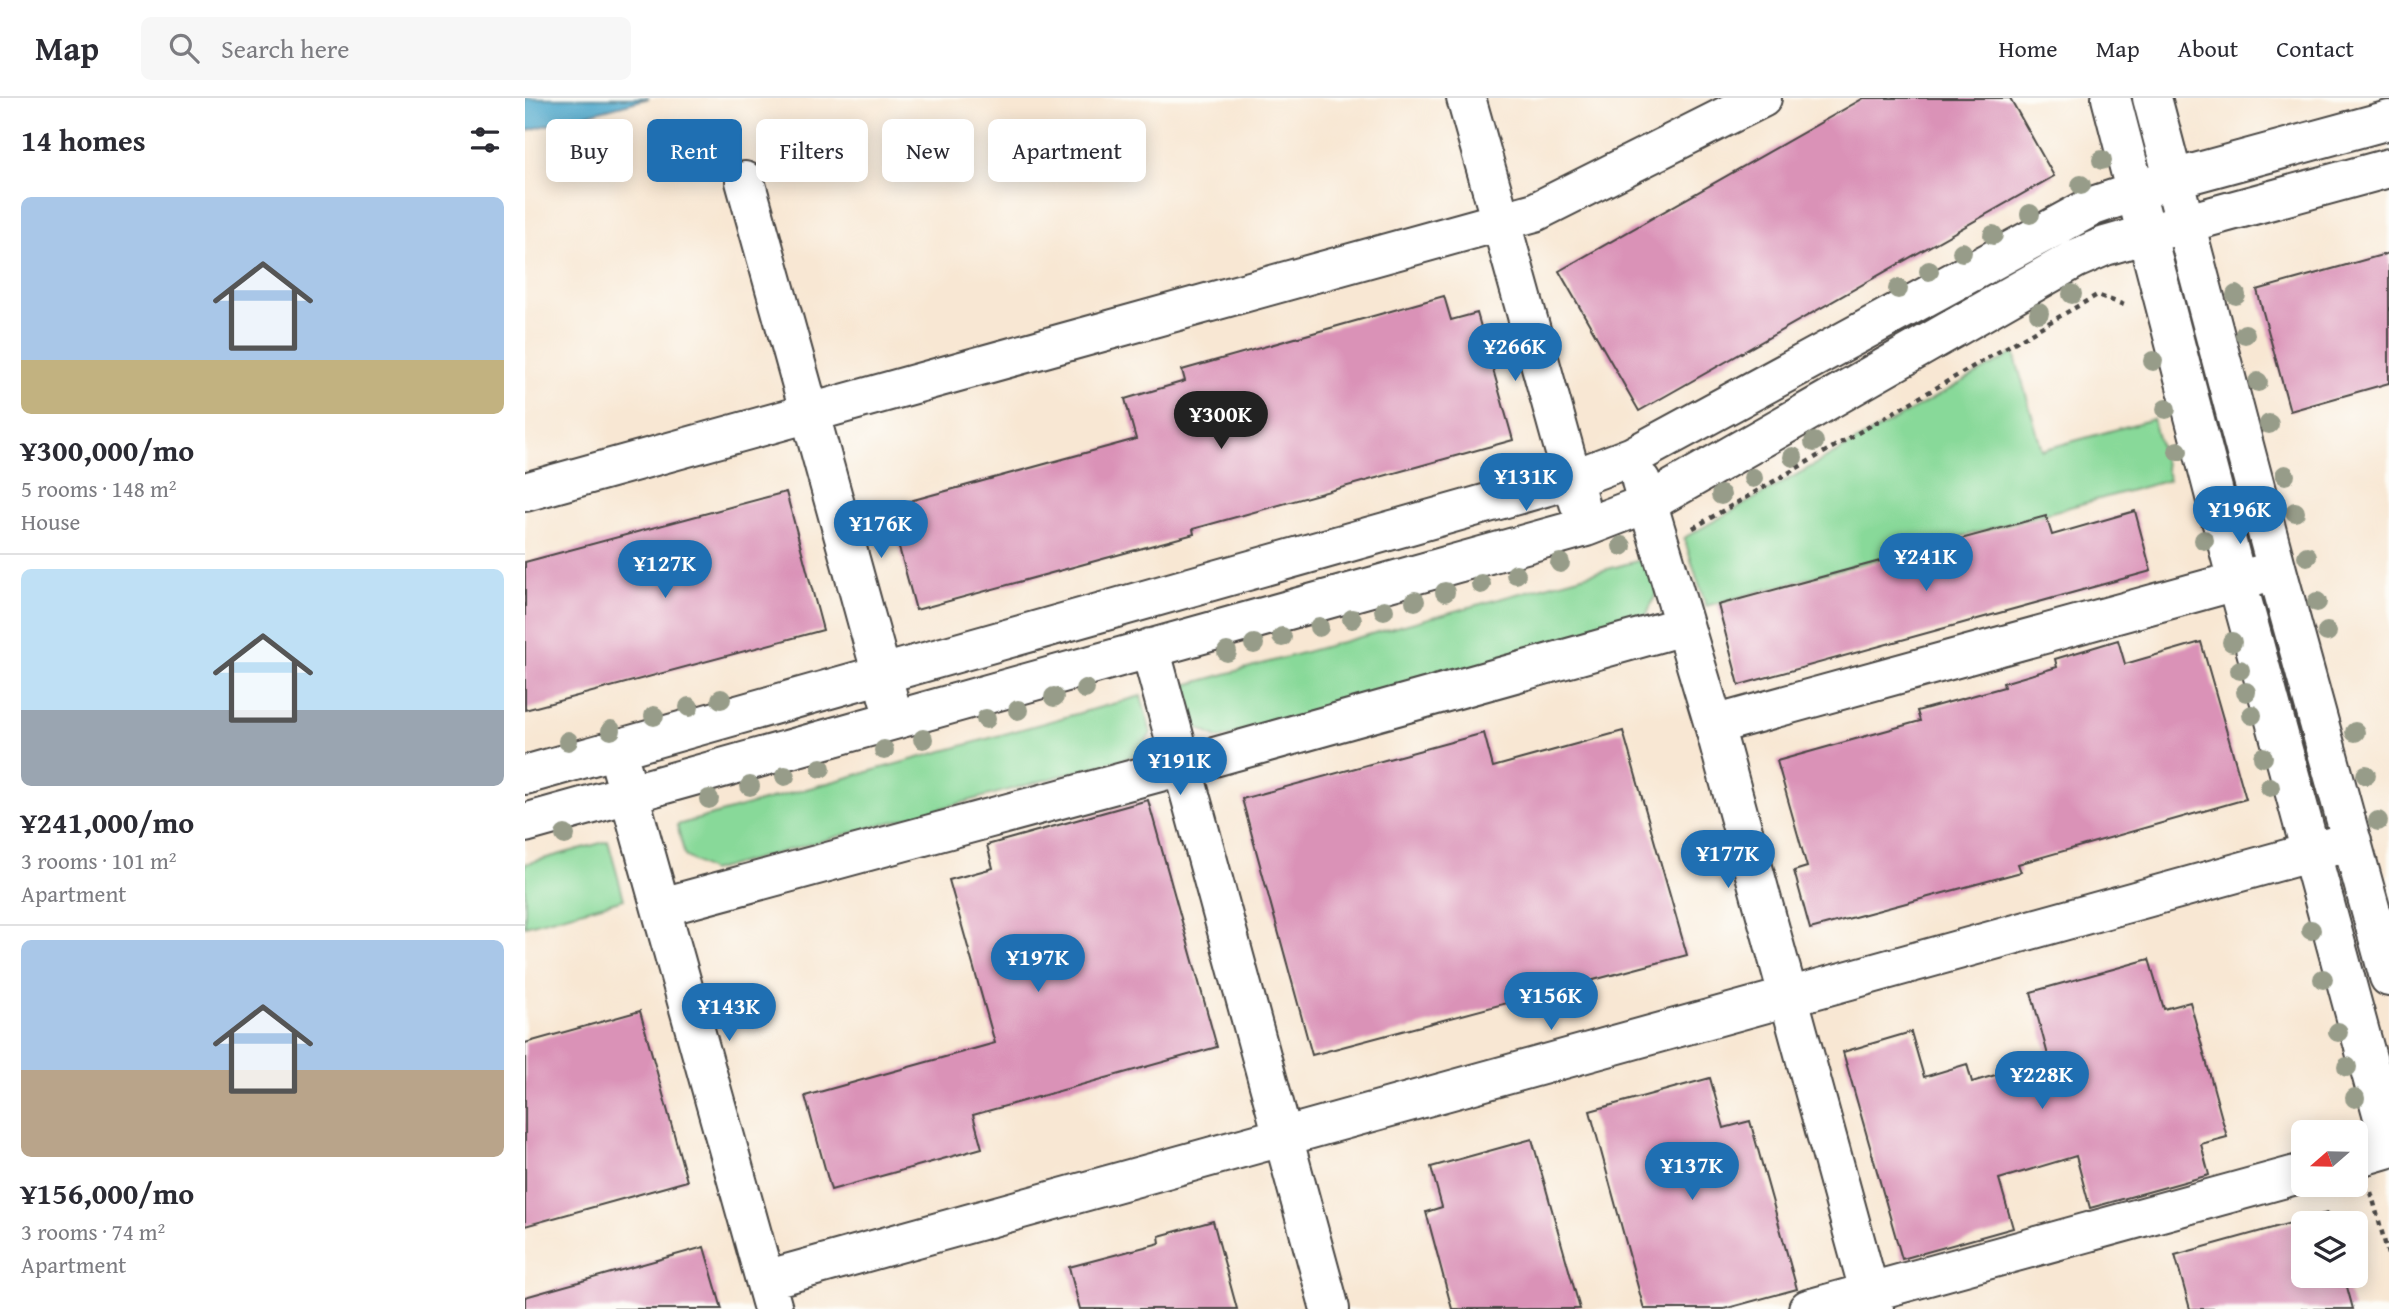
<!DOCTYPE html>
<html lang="en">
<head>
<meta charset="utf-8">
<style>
	:root { --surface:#fff; --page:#f7f7f7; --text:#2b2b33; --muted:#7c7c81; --line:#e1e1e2; --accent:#1f6fb2 }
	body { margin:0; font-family:"Gentium Book Plus",serif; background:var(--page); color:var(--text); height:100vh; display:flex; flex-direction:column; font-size:26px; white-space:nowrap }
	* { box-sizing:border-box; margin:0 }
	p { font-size:23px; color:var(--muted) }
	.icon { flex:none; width:38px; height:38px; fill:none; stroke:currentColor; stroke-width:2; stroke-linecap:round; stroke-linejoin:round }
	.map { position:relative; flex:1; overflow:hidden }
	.panel { display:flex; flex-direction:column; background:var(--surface); width:525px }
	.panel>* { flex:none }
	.banner { position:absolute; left:21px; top:21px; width:665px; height:63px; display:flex; gap:14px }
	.needle { width:46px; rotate:250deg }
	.buttons { position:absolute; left:1766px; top:1022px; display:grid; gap:14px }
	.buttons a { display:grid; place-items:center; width:77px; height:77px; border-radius:10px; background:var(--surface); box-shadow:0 4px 18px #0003; font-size:35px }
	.price { position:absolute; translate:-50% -60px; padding:0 16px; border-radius:24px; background:var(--accent); color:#fff; font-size:23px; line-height:46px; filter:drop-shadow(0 2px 4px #0008) }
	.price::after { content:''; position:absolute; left:50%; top:42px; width:21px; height:16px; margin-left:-10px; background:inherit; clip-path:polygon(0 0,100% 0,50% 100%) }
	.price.active { background:#222; color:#fff }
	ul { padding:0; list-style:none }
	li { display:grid; align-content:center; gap:14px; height:371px; padding:0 21px }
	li+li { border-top:2px solid var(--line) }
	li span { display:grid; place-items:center; height:217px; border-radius:10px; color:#555 }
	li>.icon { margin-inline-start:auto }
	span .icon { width:126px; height:126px; fill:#fffc; stroke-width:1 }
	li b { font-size:30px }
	h2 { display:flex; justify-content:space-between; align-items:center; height:84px; padding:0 21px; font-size:30px }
	.pill { padding:0 24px; border-radius:10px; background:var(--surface); box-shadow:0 4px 18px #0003; font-size:24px; line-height:63px }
	.pill.active { background:var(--accent); color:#fff }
	header { display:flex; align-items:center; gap:42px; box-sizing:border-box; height:98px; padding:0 35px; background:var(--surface); border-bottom:2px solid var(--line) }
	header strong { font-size:33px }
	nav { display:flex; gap:38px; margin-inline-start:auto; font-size:24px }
	.search { width:490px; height:63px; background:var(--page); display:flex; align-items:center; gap:18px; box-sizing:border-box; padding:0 24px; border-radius:10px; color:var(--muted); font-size:26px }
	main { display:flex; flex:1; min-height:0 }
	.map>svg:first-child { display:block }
	.green { fill:#88d999; stroke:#5a8262; stroke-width:2 }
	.water { fill:#4ea8cc; stroke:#3c6a7c; stroke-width:2 }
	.building { fill:#da92b7 }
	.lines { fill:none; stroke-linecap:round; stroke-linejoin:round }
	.minor-casing { stroke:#4a4744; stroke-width:42 }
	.tertiary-casing { stroke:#4a4744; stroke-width:42 }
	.path { stroke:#4a4744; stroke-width:4.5; stroke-dasharray:5 5; stroke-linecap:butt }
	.minor { stroke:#fff; stroke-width:38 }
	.tertiary { stroke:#fff; stroke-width:38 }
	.tree { fill:#979c89 }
</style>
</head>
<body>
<header>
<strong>Map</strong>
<div class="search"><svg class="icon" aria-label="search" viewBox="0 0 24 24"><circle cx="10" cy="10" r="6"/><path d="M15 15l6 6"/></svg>Search here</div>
<nav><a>Home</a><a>Map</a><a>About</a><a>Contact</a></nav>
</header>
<main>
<section class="panel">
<h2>14 homes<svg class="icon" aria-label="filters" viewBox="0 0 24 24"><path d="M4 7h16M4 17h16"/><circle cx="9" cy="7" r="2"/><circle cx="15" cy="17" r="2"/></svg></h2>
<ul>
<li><span style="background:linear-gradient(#a9c7e8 75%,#c2b280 0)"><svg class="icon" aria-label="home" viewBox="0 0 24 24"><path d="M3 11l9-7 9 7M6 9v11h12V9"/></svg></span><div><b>¥300,000/mo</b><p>5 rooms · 148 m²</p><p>House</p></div></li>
<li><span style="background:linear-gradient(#bfe0f5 65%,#9aa5b1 0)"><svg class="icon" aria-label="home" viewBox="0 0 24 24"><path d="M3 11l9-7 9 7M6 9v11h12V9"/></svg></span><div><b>¥241,000/mo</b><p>3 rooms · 101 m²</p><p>Apartment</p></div></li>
<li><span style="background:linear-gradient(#a9c7e8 60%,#b9a48a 0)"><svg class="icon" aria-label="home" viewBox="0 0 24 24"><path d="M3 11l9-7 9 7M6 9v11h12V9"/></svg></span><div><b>¥156,000/mo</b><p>3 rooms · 74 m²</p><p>Apartment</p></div></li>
</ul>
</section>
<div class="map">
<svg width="1864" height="1211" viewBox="0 0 1864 1211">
	<rect width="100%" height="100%" fill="#fdfcf7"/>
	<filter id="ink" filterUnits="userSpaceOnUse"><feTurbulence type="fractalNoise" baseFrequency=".0143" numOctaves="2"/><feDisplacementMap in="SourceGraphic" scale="14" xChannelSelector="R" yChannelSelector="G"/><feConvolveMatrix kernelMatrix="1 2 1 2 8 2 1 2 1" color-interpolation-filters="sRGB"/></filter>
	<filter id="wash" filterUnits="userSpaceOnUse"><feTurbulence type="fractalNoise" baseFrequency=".00686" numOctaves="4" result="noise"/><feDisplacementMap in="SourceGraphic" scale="28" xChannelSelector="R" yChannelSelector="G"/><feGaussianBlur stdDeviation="1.57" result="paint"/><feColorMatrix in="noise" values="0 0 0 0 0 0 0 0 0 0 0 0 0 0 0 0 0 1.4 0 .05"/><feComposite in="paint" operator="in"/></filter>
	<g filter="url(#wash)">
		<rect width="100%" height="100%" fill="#f8e7d3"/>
		<path class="green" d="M1489,255l28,97 111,-31 16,61 -463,126 -22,-68z
			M1123,460l9,34 -13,28 -425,119 -27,-14 -10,-39z
			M616,598l10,37 -14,22 -426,116 -26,-15 -8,-31z
			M83,743l16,58 -99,27v-62z"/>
		<path class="water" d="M0,0h124l-124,33z"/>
		<g id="blocks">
			<path class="building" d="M1339,0h146l44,78 -415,235 -80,-140z
				M1864,155v130l-99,28 -33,-121z
				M919,198l7,24 26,-7 36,127 -320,89 1,5 -278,76 -28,-103 248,-68 -11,-40 60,-18 -3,-11z
				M261,394l37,138 -298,80v-148z
				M1610,413l16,60 -412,114 -21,-80 328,-89 6,19z
				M1593,542l7,24 76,-22 45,157 -228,65 3,8 -211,57 -16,-58 13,-4 -30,-106 143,-40 -3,-10 87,-24 -1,-4 54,-16 -2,-8z
				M1098,633l64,224 -375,100 -70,-256 242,-66 9,34z
				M623,702l69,247 -244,68 9,33 -151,42 -26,-94 190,-53 -46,-163 44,-12 -6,-23z
				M1624,861l15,50 26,-7 37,135 -26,7 8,31 -119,33 -14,-52 -77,23 14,49 -111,31 -59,-207 68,-20 13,45 43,-13 5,18 77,-23 -18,-67z
				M115,913l47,170 -162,45v-183z
				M1185,980l14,50 26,-7 47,168 -73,20h-80l-54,-198z
				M1007,1041l48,170h-128l-26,-97 16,-5 -11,-40z
				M1802,1115l3,10h-27v53h41l9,33h-163l-15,-54z
				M688,1123l24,88h-157l-11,-42 91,-24 -1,-7z
				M179,1149l18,62h-197v-12z"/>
		</g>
	</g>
	<g filter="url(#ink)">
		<use href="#blocks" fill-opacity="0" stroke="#4a4744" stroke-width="2"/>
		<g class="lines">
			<defs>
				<path id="minor" d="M941,0l35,124
					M220,83l65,233"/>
				<path id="tertiary" d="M1586,0l126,483 152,558
					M1627,0l125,472 112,407
					M976,124l78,281
					M285,316l79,287
					M1116,383l73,244 160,584
					M0,394l1010,-280 227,-114
					M625,550l180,661
					M1189,627l548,-151
					M97,671l151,540
					M0,677l1048,-296 60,-23 460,-250 80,-27 216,-59
					M0,725l1061,-296 62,-24 427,-244 30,-13 42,-12 242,-66
					M137,809l520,-141 501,-140
					M1830,1060l34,-10
					M240,1182l1587,-439
					M1283,1211l495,-136"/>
			</defs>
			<use href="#minor" class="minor-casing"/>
			<use href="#tertiary" class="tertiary-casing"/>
			<path class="path" d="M1168,430l404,-233 27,10
				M1846,1094l18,66"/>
			<use href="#minor" class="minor"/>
			<use href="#tertiary" class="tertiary"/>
		</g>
		<g class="tree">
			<circle cx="1577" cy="62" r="10"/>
			<circle cx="1556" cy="87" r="10"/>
			<circle cx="1505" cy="116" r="10"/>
			<circle cx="1468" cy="137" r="10"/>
			<circle cx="1437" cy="154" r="10"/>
			<circle cx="1404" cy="173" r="10"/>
			<circle cx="1373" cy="191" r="10"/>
			<circle cx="1547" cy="196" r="10"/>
			<circle cx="1711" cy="197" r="10"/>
			<circle cx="1514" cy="215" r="10"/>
			<circle cx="1720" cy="236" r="10"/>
			<circle cx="1628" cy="263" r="10"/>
			<circle cx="1733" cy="284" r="10"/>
			<circle cx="1641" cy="311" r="10"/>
			<circle cx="1744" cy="326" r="10"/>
			<circle cx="1289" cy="344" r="10"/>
			<circle cx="1653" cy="353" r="10"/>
			<circle cx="1268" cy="359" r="10"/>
			<circle cx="1760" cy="377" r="10"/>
			<circle cx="1228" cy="380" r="10"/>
			<circle cx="1196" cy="397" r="10"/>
			<circle cx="1770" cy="414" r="10"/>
			<circle cx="1679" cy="442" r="10"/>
			<circle cx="1097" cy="448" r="10"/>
			<circle cx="1782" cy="458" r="10"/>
			<circle cx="1035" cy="465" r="10"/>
			<circle cx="991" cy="476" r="10"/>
			<circle cx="956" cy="486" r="10"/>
			<circle cx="920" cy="494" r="10"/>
			<circle cx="890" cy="503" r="10"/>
			<circle cx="1792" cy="504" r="10"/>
			<circle cx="859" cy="512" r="10"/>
			<circle cx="827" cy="521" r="10"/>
			<circle cx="794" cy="529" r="10"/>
			<circle cx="1802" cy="534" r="10"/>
			<circle cx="757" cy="539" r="10"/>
			<circle cx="1707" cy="544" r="10"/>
			<circle cx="729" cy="546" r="10"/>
			<circle cx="702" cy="554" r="10"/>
			<circle cx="1715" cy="572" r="10"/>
			<circle cx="560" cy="591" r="10"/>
			<circle cx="1721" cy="594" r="10"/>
			<circle cx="529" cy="599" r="10"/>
			<circle cx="196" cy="601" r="10"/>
			<circle cx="164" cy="609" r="10"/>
			<circle cx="493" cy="612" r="10"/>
			<circle cx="1727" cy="617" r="10"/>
			<circle cx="129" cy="618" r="10"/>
			<circle cx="461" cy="621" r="10"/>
			<circle cx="86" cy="632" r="10"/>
			<circle cx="1830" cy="634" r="10"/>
			<circle cx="398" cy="641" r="10"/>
			<circle cx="43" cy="643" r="10"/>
			<circle cx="359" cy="652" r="10"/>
			<circle cx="1738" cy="659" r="10"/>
			<circle cx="296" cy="670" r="10"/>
			<circle cx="1841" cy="677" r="10"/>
			<circle cx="260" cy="678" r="10"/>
			<circle cx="225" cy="688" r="10"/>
			<circle cx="1745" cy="689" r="10"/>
			<circle cx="184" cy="701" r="10"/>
			<circle cx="1853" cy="723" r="10"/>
			<circle cx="40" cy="737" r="10"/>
			<circle cx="1786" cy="832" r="10"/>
			<circle cx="1798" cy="881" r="10"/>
			<circle cx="1813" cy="934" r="10"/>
			<circle cx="1822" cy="969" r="10"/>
			<circle cx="1830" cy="1000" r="10"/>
		</g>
	</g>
</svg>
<div class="buttons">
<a><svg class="needle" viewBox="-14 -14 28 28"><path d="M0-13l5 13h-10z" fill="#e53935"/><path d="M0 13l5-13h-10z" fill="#7c7c81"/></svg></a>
<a><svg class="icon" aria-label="layers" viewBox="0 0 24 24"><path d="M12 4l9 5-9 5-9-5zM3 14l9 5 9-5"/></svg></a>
</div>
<b class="price" style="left:990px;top:285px">¥266K</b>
<b class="price active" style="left:696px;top:353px">¥300K</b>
<b class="price" style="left:1001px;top:415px">¥131K</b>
<b class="price" style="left:1715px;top:448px">¥196K</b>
<b class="price" style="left:356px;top:462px">¥176K</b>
<b class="price" style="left:1401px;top:495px">¥241K</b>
<b class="price" style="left:140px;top:502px">¥127K</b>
<b class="price" style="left:655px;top:699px">¥191K</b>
<b class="price" style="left:1203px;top:792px">¥177K</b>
<b class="price" style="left:513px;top:896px">¥197K</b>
<b class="price" style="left:1026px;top:934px">¥156K</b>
<b class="price" style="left:204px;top:945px">¥143K</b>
<b class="price" style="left:1517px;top:1013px">¥228K</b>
<b class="price" style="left:1167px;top:1104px">¥137K</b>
<div class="banner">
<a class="pill">Buy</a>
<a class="pill active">Rent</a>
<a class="pill">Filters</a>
<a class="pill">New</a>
<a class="pill">Apartment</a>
</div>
</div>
</main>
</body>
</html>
